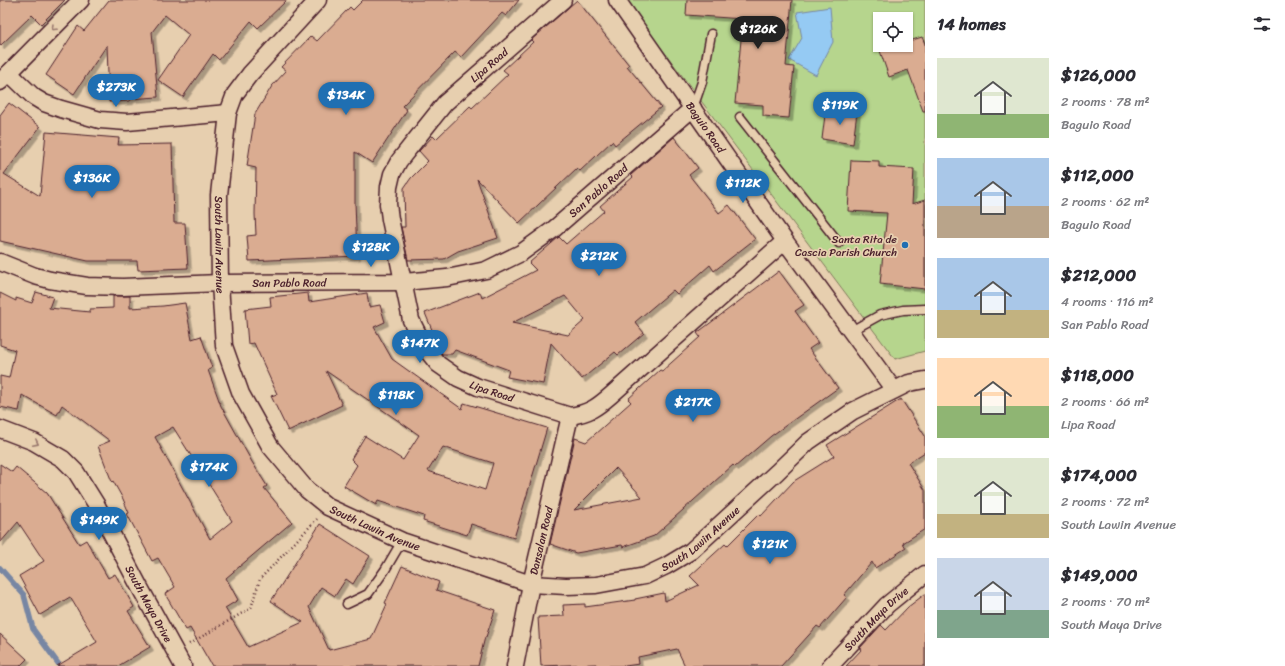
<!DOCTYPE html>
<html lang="en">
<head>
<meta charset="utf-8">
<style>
	:root { --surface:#fff; --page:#f2f2f3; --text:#2b2b33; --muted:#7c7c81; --accent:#1f6fb2 }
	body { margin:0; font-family:Sriracha,sans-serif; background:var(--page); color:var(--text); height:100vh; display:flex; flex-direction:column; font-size:15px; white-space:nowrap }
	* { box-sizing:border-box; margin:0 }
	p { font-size:13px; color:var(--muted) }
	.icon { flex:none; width:22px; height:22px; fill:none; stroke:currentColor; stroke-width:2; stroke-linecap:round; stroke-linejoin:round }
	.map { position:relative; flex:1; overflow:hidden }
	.side { display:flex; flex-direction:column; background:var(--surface); width:360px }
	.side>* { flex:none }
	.tools { position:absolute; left:873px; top:12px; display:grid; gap:8px }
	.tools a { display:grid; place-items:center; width:40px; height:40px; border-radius:0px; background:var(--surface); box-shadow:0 1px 3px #0004; font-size:20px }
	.price { position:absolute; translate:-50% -34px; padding:0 9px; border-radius:14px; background:var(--accent); color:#fff; font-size:13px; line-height:26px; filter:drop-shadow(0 1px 2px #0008) }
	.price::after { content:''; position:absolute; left:50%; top:24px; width:12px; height:9px; margin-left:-6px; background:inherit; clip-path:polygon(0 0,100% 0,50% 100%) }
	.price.current { background:#222; color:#fff }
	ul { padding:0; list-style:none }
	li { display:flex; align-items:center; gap:12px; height:100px; padding:0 12px }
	li span { display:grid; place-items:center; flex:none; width:112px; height:80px; border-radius:0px; color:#555 }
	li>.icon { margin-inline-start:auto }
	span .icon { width:48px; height:48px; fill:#fffc; stroke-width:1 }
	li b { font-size:17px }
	h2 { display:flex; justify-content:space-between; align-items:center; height:48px; padding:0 12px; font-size:17px }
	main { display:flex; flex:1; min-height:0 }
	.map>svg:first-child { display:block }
	.green { fill:#b6d58d; stroke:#807a5c; fill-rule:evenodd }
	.water { fill:#95caf3; stroke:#7786a3 }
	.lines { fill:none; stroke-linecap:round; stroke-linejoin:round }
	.stream { stroke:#7786a3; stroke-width:5.5 }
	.building { fill:#daac91; stroke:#4a1f2b; fill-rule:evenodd; filter:url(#shadow) }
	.service-casing { stroke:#4a1f2b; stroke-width:11 }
	.minor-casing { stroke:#4a1f2b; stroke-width:19 }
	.path { stroke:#4a1f2b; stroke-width:2.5; stroke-dasharray:1 3; stroke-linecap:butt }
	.service { stroke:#e7cfaf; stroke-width:8 }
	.minor { stroke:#e7cfaf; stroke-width:16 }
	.oneway { stroke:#98776d }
	.poi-dot { fill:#1f6fb2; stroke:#e7cfaf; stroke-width:1.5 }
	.labels { text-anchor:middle; stroke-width:3.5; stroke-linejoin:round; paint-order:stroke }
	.street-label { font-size:11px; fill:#4a1f2b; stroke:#e7cfaf }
	.poi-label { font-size:11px; fill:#4a1f2b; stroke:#e7cfaf; text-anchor:end }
</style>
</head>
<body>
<main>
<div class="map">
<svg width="925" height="666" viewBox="0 0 925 666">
	<defs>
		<filter id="shadow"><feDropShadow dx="3.5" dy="3.5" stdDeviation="0" flood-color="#0004"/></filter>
	</defs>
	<rect width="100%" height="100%" fill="#e7cfaf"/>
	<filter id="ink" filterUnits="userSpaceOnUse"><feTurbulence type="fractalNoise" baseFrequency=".025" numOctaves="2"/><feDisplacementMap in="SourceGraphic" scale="8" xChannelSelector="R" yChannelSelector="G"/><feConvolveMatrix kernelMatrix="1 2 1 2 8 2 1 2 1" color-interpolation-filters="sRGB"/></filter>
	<g filter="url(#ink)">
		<path class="green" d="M627,0h298v351l-30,8 -266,-354zM880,19h26v26h-26z"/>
		<path class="water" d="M830,7l3,35 -17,33 -27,-15 13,-22 -5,-26z"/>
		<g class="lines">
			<path class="stream" d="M0,568l24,27 9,34 27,37"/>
		</g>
		<path class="building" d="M0,0h65l-24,24 -9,-9 -32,31z
			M109,0h178l-29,28 -7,-7 -32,39 -6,-6 -30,43 -25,-17 31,-45 -24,-20 -13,17 6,65 -28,2v2l-21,1 -2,-57 -33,49 -28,-19 32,-49 6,5z
			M363,0h156l-13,16 -4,-3 -41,44 -6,-5 -53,54 5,4 -35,53 -17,-11v50l2,54 -108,5 -2,-25 9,-1 -1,-21 1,-46 -9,-2 8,-52 17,-28 14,-15 -5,-4 30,-31 6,5 33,-34 3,3z
			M577,0l52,65 -2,1 34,41 -46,38 -3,-4 -32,30 -3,-3 -58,55 -42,-44 21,59 -40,13 -14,8 -36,1 -7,-33h4l-1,-39 7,-10 17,-17 -9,-10 14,-15 3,3 34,-33 2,2 36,-34 -5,-4 30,-28 -2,-2z
			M687,0h105l-6,66 8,1 -5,51 -26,-2v-11l-28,-2 8,-84 -57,-4z
			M922,37l3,7v67h-2l-15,-41 -19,7 -9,-26 18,-6h8v-3z
			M9,103l31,24 -36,47 36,22 6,-64 73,6 -1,7 54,-1 2,79h11l3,45 -50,2 -1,-9h-49l-88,-20v-126z
			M826,107l31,5 -4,32 -31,-5z
			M674,137l24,31 -9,7 30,38 10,-8 26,34 -41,32 -4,-6 -33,29 -4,-4 -38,32 9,11 -26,22 -3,-3 -33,27 -31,-36 -8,41 -36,-7 2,-7 -54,-20 -3,4h-10l-17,-41 55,-21 2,6 54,-28 -7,-7 30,-26 7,7 38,-33 -4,-5 33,-29 -2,-2zM565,296l20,24 -17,15 -56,-12z
			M851,160l28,1v6l35,2 -2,35 13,-4v89l-45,-5 7,-71 -39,-2z
			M779,271l25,34 -9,6 23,32 -9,6 29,39 -67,48 -36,31 -2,-2 -79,71 -31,11 -1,-2 -46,8 -26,-9 25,-106 11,4 45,-40 -3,-3 32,-29 2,1 38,-34 -3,-4zM616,468l26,29 -68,13z
			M36,292l17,5 -4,11 41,4v-3l23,-1v-12h17v12l33,-2 22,-3 7,36 9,-3 11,32 -4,2 13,36 31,56 15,24 -3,2 28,34 -66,56 12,22 -13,8 23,39 55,-25 -32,-21 49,-77 50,32 -17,28 -7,-5 -11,17 -14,-9 -12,20 20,43 42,-11 16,-35 -2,-1 17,-37 37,16 -3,8 59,20 -9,27h-1l-7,29h-266l-22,-38 -4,2 -21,-36 10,-7 -17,-29 -6,3 -25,-47 2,-1 -6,-14 -10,-18 -1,1 -14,-36 12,-5 -48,-36 -5,10 -35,-20 -3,16 -19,-4v-31l9,2 6,-28 -15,-5v-52l16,8v-3l16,5zM173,427l59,94 -22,18 -55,-102z
			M308,293l1,9 58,-9 2,14 11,-2 5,17 -11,5 18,32 70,50 2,-6 83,25 -33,110 -43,-14 -4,11 -44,-14 1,-5 -46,-15 -2,4 -32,-19 13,-21 -6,-6 14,-23 38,24 16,-25 -93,-64 16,34 -54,26 -17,-35 6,-2 -23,-51 -6,1 -3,-35 26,-3 -1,-9zM443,447l50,16 -8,27 -57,-19z
			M901,399l24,37v16l-17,11 17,27v39l-22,14 3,5 -31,20 -3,-6 -28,33 3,2 -27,31 -3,-2 -36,40h-96l-8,-17 -39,8 1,7 -14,2h-29v-2l-55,2 -3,-49 26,-1 -1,-11 22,-1v3l50,-7v-1l29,-6 1,8 34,-16 -9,-9 35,-32 2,2 32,-32 2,2 33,-35 40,-25 -7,-11z
			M0,464l12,8 4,-5 31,26 32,51 7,-4 22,38 7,-4 19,33 -6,4 22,36 -32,19h-61l40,-24 -27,-45 -30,18 -21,-39 25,-15 -26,-39 -18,21z
			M925,594v72h-79l16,-17 -2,-1 21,-23 5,5 22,-23z
			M0,634l27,25 -7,7h-20z"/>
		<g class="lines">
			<defs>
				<path id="service" d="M693,108l9,-26 9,-48
					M740,117l99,126
					M851,331l29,-16 23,-5 22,-1
					M347,604l21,-10 17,-24 17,-29"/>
				<g id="minor">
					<path id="s1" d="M318,0l-68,74 -15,20 -7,19 -9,82 1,88 4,63 17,48 29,52 37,44 21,17 74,34 129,43 35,2 30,-1 49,-9 21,-10 25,-15 86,-79 31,-30 45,-31 56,-28 16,-3"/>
					<path id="s2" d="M563,0l-118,103 -35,44 -11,14 -7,13 -3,13 -1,17 2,15 21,101 14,28 13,16 20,14 20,9 92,29c19,-3 26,-8 40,-20l175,-155"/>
					<path id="s3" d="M617,0l168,241 109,149"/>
					<path d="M9,73l25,24 10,6 17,6 39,11 27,2 101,-9"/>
					<path d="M0,82l81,-82"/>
					<path id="s4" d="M0,262l35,14 15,4 37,6 36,1 97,-4 184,-1 43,-4 39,-8 35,-17 33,-24 139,-121"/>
					<path id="s5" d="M0,429l34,13 29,17 13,13 20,32 43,82 44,80"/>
					<path id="s6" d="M515,666l16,-82 39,-168"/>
					<path id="s7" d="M830,666l57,-61 38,-31"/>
				</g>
			</defs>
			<use href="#service" class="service-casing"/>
			<use href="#minor" class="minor-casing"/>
			<path class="path" d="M189,644l62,-36 9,-29 57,-60"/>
			<use href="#service" class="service"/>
			<use href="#minor" class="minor"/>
		</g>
		<defs><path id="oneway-chevron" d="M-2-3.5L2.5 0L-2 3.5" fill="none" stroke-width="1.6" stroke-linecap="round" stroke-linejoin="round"/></defs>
		<g class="oneway">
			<use href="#oneway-chevron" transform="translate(54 28) rotate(135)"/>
			<use href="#oneway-chevron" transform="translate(36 443) rotate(27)"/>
		</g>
	</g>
	<circle class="poi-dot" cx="905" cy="245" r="4"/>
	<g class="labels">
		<g class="street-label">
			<text transform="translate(489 65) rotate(-41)" y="4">Lipa Road</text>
			<text dy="4" stroke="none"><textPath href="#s3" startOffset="155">Baguio Road</textPath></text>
			<text dy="4" stroke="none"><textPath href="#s4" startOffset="629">San Pablo Road</textPath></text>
			<text dy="4" stroke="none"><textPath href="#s1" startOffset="278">South Lawin Avenue</textPath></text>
			<text dy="4" stroke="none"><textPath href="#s4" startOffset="293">San Pablo Road</textPath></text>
			<text dy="4" stroke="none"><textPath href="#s2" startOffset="507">Lipa Road</textPath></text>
			<text dy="4" stroke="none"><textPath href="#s1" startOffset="626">South Lawin Avenue</textPath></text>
			<text dy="4" stroke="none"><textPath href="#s1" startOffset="974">South Lawin Avenue</textPath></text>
			<text dy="4" stroke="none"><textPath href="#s6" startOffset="128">Dansalan Road</textPath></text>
			<text dy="4" stroke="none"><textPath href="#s5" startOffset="239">South Maya Drive</textPath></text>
			<text dy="4" stroke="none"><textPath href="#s7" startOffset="66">South Maya Drive</textPath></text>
		</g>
		<g class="poi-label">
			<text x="897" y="243">Santa Rita de<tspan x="897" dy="13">Cascia Parish Church</tspan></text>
		</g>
	</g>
</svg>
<div class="tools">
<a><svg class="icon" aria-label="locate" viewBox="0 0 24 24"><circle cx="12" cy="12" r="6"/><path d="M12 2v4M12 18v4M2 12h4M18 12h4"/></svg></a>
</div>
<b class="price current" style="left:758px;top:50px">$126K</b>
<b class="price" style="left:116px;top:108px">$273K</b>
<b class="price" style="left:346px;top:116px">$134K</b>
<b class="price" style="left:840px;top:126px">$119K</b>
<b class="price" style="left:92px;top:199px">$136K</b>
<b class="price" style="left:743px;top:204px">$112K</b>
<b class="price" style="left:371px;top:268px">$128K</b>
<b class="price" style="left:599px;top:277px">$212K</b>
<b class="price" style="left:420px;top:364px">$147K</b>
<b class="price" style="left:396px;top:416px">$118K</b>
<b class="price" style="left:693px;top:423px">$217K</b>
<b class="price" style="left:209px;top:488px">$174K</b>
<b class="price" style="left:99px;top:541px">$149K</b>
<b class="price" style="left:770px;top:565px">$121K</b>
</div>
<section class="side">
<h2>14 homes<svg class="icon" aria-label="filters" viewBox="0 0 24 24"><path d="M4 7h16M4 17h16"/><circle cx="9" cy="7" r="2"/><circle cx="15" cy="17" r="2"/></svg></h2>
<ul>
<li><span style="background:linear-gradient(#dfe7d0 70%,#8fb573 0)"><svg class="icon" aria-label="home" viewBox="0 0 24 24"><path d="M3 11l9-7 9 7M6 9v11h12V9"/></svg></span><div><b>$126,000</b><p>2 rooms · 78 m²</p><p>Baguio Road</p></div></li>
<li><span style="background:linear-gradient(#a9c7e8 60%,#b9a48a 0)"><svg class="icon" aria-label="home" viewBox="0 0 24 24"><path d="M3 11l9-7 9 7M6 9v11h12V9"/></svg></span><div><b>$112,000</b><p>2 rooms · 62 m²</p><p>Baguio Road</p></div></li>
<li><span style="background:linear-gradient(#a9c7e8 65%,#c2b280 0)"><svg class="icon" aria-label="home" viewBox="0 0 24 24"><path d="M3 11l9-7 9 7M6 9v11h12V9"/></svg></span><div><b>$212,000</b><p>4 rooms · 116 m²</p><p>San Pablo Road</p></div></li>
<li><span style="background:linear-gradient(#ffd9b3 60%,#8fb573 0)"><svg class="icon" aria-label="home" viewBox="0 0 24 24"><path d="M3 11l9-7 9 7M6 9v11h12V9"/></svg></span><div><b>$118,000</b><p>2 rooms · 66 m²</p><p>Lipa Road</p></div></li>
<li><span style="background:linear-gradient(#dfe7d0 70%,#c2b280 0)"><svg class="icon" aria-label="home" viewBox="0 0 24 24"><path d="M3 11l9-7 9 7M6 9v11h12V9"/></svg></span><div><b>$174,000</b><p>2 rooms · 72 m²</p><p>South Lawin Avenue</p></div></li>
<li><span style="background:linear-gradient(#c9d6e8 65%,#7fa58c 0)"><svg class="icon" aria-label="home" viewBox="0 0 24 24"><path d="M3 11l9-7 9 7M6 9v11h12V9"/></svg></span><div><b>$149,000</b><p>2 rooms · 70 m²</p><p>South Maya Drive</p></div></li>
</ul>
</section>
</main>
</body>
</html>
